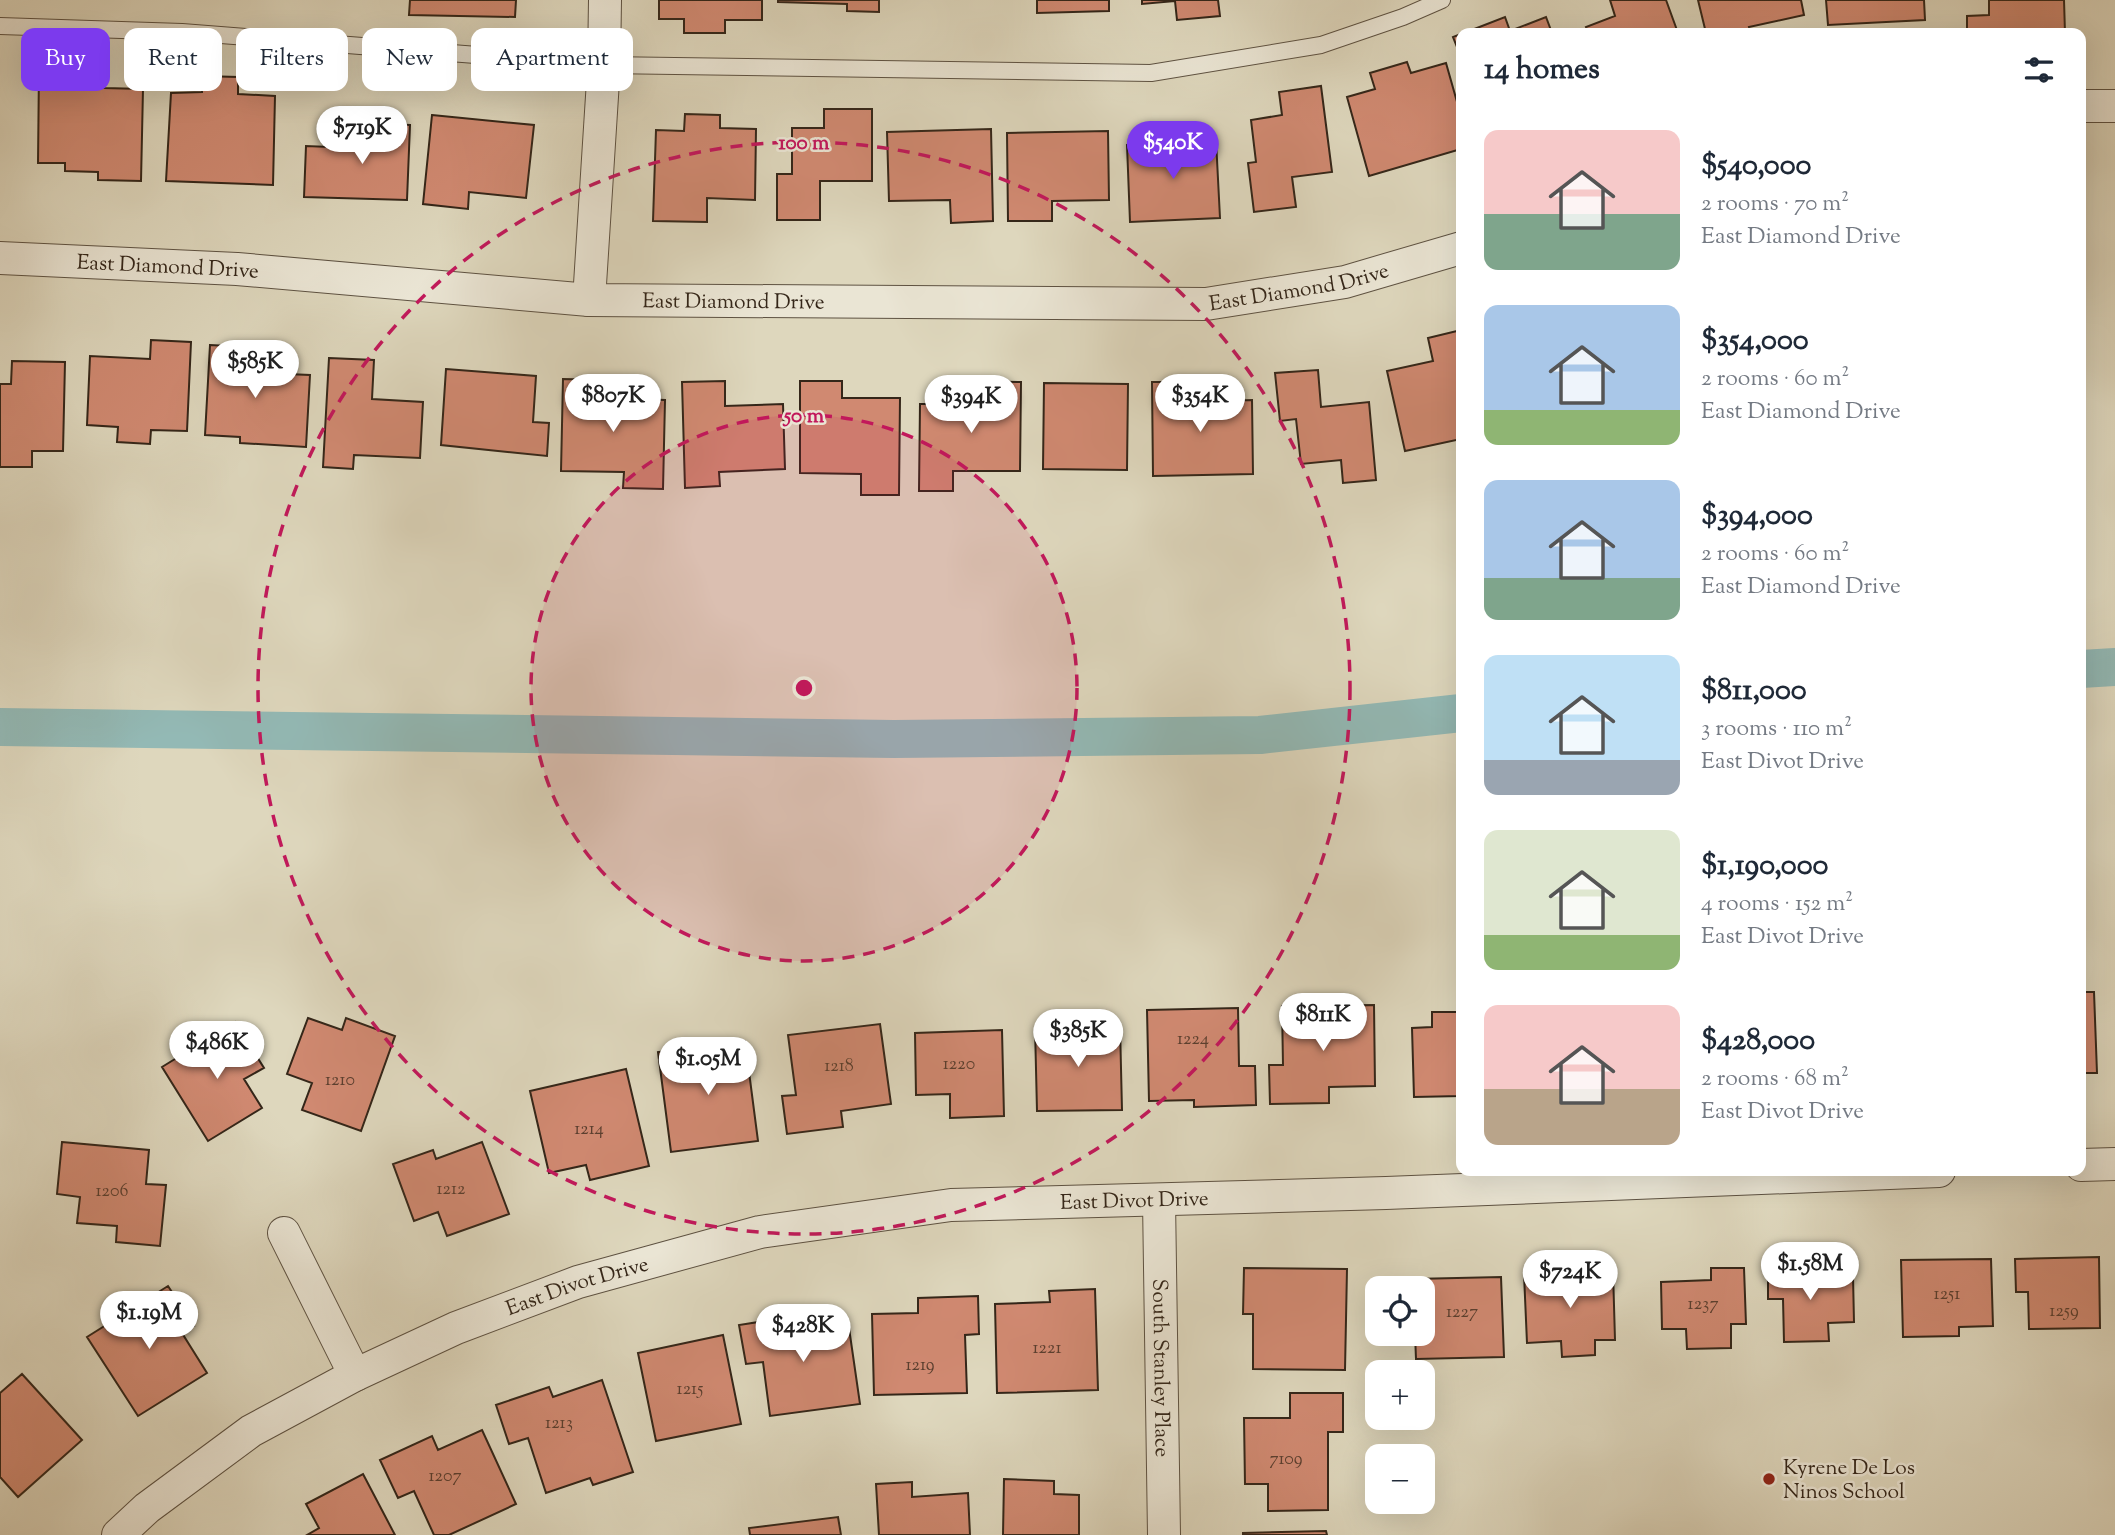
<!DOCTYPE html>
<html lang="en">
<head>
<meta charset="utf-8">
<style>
	:root { --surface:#fff; --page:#f2f2f3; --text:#1f2937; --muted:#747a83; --accent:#7c3aed }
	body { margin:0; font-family:"Sorts Mill Goudy",serif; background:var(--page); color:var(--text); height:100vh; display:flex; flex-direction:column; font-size:26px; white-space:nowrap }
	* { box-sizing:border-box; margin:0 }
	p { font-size:23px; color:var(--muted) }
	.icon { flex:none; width:38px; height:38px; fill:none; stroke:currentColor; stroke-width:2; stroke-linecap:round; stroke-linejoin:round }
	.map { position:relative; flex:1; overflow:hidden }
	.panel { position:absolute; left:1456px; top:28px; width:630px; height:1148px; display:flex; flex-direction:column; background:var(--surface); border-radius:14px; box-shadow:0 7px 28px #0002 }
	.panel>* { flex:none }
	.top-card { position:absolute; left:21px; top:28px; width:665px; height:63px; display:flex; gap:14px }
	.buttons { position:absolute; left:1365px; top:1276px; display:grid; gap:14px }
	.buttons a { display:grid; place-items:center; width:70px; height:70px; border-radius:14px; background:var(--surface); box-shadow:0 7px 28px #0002; font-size:35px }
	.price { position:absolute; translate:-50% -60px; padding:0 16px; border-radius:24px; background:#fff; color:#222; font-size:23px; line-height:46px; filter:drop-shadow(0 2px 4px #0008) }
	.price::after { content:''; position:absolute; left:50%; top:42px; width:21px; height:16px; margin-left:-10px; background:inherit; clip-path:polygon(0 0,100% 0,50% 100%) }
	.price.selected { background:var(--accent); color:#fff }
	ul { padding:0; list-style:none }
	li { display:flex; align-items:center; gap:21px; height:175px; padding:0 28px }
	li span { display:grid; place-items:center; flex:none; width:196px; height:140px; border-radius:14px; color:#555 }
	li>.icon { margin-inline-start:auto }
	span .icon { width:84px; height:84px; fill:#fffc; stroke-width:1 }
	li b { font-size:30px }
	h2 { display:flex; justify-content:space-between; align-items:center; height:84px; padding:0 28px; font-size:30px }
	.tag { padding:0 24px; border-radius:14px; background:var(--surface); box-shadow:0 7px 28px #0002; font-size:24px; line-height:63px }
	.tag.selected { background:var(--accent); color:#fff }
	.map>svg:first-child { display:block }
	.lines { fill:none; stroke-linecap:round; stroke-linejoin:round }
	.canal { stroke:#93b9b5; stroke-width:38 }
	.building { fill:#d08971; stroke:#342619; stroke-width:2 }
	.lane-casing { stroke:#5e5242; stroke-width:18 }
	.street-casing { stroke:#5e5242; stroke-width:34 }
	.lane { stroke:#eae5d4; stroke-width:16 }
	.street { stroke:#eae5d4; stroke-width:32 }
	.ring { fill:none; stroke:#c2185b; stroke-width:3.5; stroke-dasharray:12 9 }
	.poi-dot { fill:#8f2418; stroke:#eae5d4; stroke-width:2.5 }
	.labels { text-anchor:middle; stroke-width:5; stroke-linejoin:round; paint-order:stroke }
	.number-label { font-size:18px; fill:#5b3f2f }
	.street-label { font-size:21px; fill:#342619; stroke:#eae5d4 }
	.poi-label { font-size:21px; fill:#342619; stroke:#eae5d4; text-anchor:start }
	.centre { fill:#c2185b; stroke:#eae5d4; stroke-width:3.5 }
	.ring-label { font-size:21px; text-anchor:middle; font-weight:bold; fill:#c2185b; stroke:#eae5d4; stroke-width:5; stroke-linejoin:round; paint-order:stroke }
</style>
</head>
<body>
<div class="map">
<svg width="2115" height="1535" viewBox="0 0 2115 1535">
	<rect width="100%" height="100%" fill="#ded7bd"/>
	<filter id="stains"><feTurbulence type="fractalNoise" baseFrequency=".00286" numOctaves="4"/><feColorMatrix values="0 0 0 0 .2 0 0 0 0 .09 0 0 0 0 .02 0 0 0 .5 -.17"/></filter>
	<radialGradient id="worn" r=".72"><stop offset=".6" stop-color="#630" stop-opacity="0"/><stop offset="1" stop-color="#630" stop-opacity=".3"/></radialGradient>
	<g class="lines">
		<path class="canal" d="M2081,669l34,-2
			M0,727l894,12 366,-4 201,-22"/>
	</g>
	<path class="building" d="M410,0h106l-1,17 -106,-2z
		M659,0h103v20h-37v13h-41v-14h-25z
		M778,0h101v12l-32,-1v-7l-69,-2z
		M1037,0h72v11l-72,2z
		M1142,0h76l2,16 -43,4 -2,-19 -33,3z
		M1610,0h56l12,33h-89l-3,-6 29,-11z
		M1698,0h103l3,15 -55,12 2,6h-45z
		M1826,0h98l1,20 -97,5z
		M1989,0h75l1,33h-98v-17l22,-1z
		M1505,17l5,14 36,-14 6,16h-88z
		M1461,34v23l-8,-20z
		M1407,62l4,11 35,-10 15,53v33l-92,27 -22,-79 28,-8 -5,-16z
		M39,69l66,1 -1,18 39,1 -2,92 -43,-1v-8l-33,-1v-8h-27z
		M202,76l36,1v17l37,2 -2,89 -107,-4 5,-88 31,-1z
		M1321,86l11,86 -40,5 4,30 -42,5 -6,-49 8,-1 -5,-42 31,-5 -3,-23z
		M824,109h48v72h-52v39h-43v-46h15v-46h32z
		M685,114l35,1v13l36,1 -1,71 -48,-2v24l-54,-1 3,-91 28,1z
		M432,115l102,10 -8,73 -57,-6 -1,17 -45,-5z
		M356,123l54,2 -3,75 -103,-3 2,-51 49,2z
		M991,129l2,92 -42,2 -1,-23 -61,1 -2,-69z
		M1108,131l1,69 -57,1v20h-44l-1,-88z
		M1216,140l4,78 -90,4 -3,-77z
		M2081,213h1l1,51h-2z
		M1461,330v109l-56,12 -18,-80 46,-10 -5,-23z
		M151,340l40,2 -4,89 -36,-1 -1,14 -33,-2 1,-15 -31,-2 3,-69 60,3z
		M210,345l54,3 -1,25 47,2 -4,72 -66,-4v-6l-35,-2z
		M329,358l45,2 -2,39 51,3 -3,56 -66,-3 -1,14 -30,-2z
		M12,361l53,1 -2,89h-31v16h-32v-83h11z
		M446,369l90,7 -3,46 16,1 -2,33 -106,-11z
		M1318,370l3,37 48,-5 7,78 -33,3 -2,-23 -40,4 -5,-45 -16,2 -5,-48z
		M563,379l43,1v18l59,2 -2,89 -40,-1 1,-16 -63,-1z
		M725,381v25l58,-2 2,65 -66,3 1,14 -35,2 -3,-106z
		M800,381h42v17h58l-1,97h-38v-21l-61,-1z
		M967,381l54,1 -1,89h-67v20h-34l1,-87h47z
		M1152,382h41l1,20 58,-2 1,74 -100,2z
		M1044,383l84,1 -1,86 -84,-1z
		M2081,462h2l-1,49h-1z
		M2081,992h13l3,81h-16z
		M1374,1005l1,81 -46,1v16l-59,1 -1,-39h14l-1,-59z
		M1238,1008l1,58h16l1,39 -62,2v-7l-45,1 -2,-91z
		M1432,1012h29v84l-47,1 -2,-69 20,-1z
		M308,1018l34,12 4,-12 49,18 -34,95 -59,-21 10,-27 -25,-9z
		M235,1022l29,46 -20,11 18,29 -54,33 -46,-74z
		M880,1024l11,80 -50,7 2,16 -56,7 -5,-38 14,-1 -8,-60z
		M1120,1026l2,84 -85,1 -2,-84z
		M1002,1030l2,86 -54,2v-24l-34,1 -1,-62z
		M745,1041l13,100 -87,11 -13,-100z
		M626,1069l23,97 -59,14 -4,-15 -37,8 -19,-82z
		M62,1142l87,8 -3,34 20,1 -6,61 -44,-4 1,-16 -40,-3 3,-26 -23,-3z
		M482,1142l27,72 -62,22 -9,-24 -24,9 -21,-57 40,-14 3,9z
		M2099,1257l1,71 -71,1 -1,-37h-12l-1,-33z
		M1991,1259l2,67 -34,1v9l-56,1 -2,-77z
		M1803,1264v13l50,-1 1,46 -26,1 1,18 -45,1 -1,-43h-15v-34z
		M1244,1268l103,1 -2,101 -92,-1v-55h-10z
		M1711,1268h33l2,56h-15v24l-44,1 -1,-20h-24l-1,-47 50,-2z
		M1613,1271l2,69h-20v15l-33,2 -1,-16 -34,2 -3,-69z
		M1501,1277l3,80 -88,2 -1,-25h8v-46h-9l-1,-9z
		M168,1286l26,40 -12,7 25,40 -69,43 -51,-79z
		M1095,1289l3,101 -101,3 -2,-89 55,-2 -1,-11z
		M978,1296l1,38 -14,1 2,58 -93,2 -2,-81 46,-1v-15z
		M797,1316l2,12 49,-7 12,83 -90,12 -7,-54 -17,2 -7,-39z
		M723,1335l18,89 -85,17 -18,-88z
		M22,1374l60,66 -64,57 -18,-20v-84z
		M602,1380l31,92 -40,13 -3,-7 -44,15 -18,-55 -19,6 -13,-39 53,-18 4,10z
		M1290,1393h53v39h-15v78l-60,1v-27h-23l-1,-66h46z
		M482,1430l34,74 -67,31h-15l-20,-44 -16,7 -18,-38 52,-24 6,14z
		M363,1474l32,61h-88l12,-7 -13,-24z
		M1004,1479l50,2v13l25,1v40h-76z
		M912,1482v15l56,-4 2,42h-91l-3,-51z
		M838,1517l3,18h-91l-1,-7z
		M1326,1531l1,4h-84v-2z"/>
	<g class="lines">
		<defs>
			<path id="lane" d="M0,26l182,6 422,33 547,8 170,-28 82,-28 39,-17"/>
			<g id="street">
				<path d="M2081,106h34"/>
				<path id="s1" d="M0,258l237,11 352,31 617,4 139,-22 116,-34"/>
				<path d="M589,300l15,-235 1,-65"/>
				<path d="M2081,1165l34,-1"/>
				<path id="s2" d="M1159,1200l5,335"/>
				<path d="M284,1233l71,142"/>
				<path id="s3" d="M118,1535l29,-27 104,-77 104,-56 101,-47 122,-46 182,-50 191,-27 435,-12 553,-22"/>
			</g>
		</defs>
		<use href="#lane" class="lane-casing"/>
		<use href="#street" class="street-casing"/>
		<use href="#lane" class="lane"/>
		<use href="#street" class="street"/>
	</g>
	<circle cx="804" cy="688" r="273" fill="#c2185b" fill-opacity=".12"/>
	<g class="ring">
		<circle cx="804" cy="688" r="273"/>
		<circle cx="804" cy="688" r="546"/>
	</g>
	<circle class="poi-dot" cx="1769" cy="1479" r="7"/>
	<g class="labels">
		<g class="number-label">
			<text x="1193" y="1044">1224</text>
			<text x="959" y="1069">1220</text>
			<text x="839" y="1071">1218</text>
			<text x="340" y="1085">1210</text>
			<text x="589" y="1134">1214</text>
			<text x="451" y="1194">1212</text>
			<text x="112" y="1196">1206</text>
			<text x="1947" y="1299">1251</text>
			<text x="1703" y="1309">1237</text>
			<text x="2064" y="1316">1259</text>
			<text x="1462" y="1317">1227</text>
			<text x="1047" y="1353">1221</text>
			<text x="920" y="1370">1219</text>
			<text x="690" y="1394">1215</text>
			<text x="559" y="1428">1213</text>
			<text x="1286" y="1464">7109</text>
			<text x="445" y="1481">1207</text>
		</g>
		<g class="street-label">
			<text dy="7" stroke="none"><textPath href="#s1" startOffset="168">East Diamond Drive</textPath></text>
			<text dy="7" stroke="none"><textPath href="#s1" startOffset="1302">East Diamond Drive</textPath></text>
			<text dy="7" stroke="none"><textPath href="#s1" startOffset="735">East Diamond Drive</textPath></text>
			<text dy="7" stroke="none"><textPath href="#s3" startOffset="1094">East Divot Drive</textPath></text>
			<text dy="7" stroke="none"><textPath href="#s3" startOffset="527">East Divot Drive</textPath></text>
			<text dy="7" stroke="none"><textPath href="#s2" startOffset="168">South Stanley Place</textPath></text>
		</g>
		<g class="poi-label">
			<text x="1783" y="1474">Kyrene De Los<tspan x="1783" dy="24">Ninos School</tspan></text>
		</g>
	</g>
	<circle cx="804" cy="688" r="10" class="centre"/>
	<g class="ring-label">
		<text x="804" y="149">100 m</text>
		<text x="804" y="422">50 m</text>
	</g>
	<rect width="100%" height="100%" filter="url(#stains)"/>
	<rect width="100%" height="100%" fill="url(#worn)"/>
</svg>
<div class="buttons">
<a><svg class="icon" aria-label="locate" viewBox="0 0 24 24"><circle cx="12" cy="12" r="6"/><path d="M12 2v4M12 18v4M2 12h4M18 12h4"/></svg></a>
<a>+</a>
<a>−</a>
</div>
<b class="price" style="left:362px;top:166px">$719K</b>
<b class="price selected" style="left:1173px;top:181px">$540K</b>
<b class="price" style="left:255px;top:400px">$585K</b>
<b class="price" style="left:613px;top:434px">$807K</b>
<b class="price" style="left:1200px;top:434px">$354K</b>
<b class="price" style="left:971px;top:435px">$394K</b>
<b class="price" style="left:1323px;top:1053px">$811K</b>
<b class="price" style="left:1078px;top:1069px">$385K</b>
<b class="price" style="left:217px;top:1081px">$486K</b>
<b class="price" style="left:708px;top:1097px">$1.05M</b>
<b class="price" style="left:1810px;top:1302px">$1.58M</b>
<b class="price" style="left:1570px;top:1310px">$724K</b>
<b class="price" style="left:149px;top:1351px">$1.19M</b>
<b class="price" style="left:803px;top:1364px">$428K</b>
<div class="top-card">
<a class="tag selected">Buy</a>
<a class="tag">Rent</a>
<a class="tag">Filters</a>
<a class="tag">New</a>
<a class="tag">Apartment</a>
</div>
<section class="panel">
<h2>14 homes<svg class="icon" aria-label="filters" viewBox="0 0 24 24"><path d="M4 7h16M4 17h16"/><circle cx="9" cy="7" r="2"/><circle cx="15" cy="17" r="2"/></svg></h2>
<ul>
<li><span style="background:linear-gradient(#f6c9c9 60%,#7fa58c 0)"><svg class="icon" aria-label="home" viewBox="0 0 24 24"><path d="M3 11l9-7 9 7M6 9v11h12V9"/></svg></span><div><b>$540,000</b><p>2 rooms · 70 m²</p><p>East Diamond Drive</p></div></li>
<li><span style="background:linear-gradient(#a9c7e8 75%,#8fb573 0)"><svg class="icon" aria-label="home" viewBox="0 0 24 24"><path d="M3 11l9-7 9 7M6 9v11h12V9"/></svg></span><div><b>$354,000</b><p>2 rooms · 60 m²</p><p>East Diamond Drive</p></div></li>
<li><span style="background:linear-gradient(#a9c7e8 70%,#7fa58c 0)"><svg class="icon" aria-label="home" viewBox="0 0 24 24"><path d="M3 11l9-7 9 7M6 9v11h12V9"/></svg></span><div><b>$394,000</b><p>2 rooms · 60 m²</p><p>East Diamond Drive</p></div></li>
<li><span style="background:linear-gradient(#bfe0f5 75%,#9aa5b1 0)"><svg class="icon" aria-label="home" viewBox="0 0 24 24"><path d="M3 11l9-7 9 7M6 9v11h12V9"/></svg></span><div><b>$811,000</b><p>3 rooms · 110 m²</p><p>East Divot Drive</p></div></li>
<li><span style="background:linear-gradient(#dfe7d0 75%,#8fb573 0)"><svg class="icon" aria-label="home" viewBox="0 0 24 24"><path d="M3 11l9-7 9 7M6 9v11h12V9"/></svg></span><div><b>$1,190,000</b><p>4 rooms · 152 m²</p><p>East Divot Drive</p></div></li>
<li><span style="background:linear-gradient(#f6c9c9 60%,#b9a48a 0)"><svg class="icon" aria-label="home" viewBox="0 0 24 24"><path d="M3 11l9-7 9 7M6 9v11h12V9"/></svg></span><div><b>$428,000</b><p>2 rooms · 68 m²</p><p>East Divot Drive</p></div></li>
</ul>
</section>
</div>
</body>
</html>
